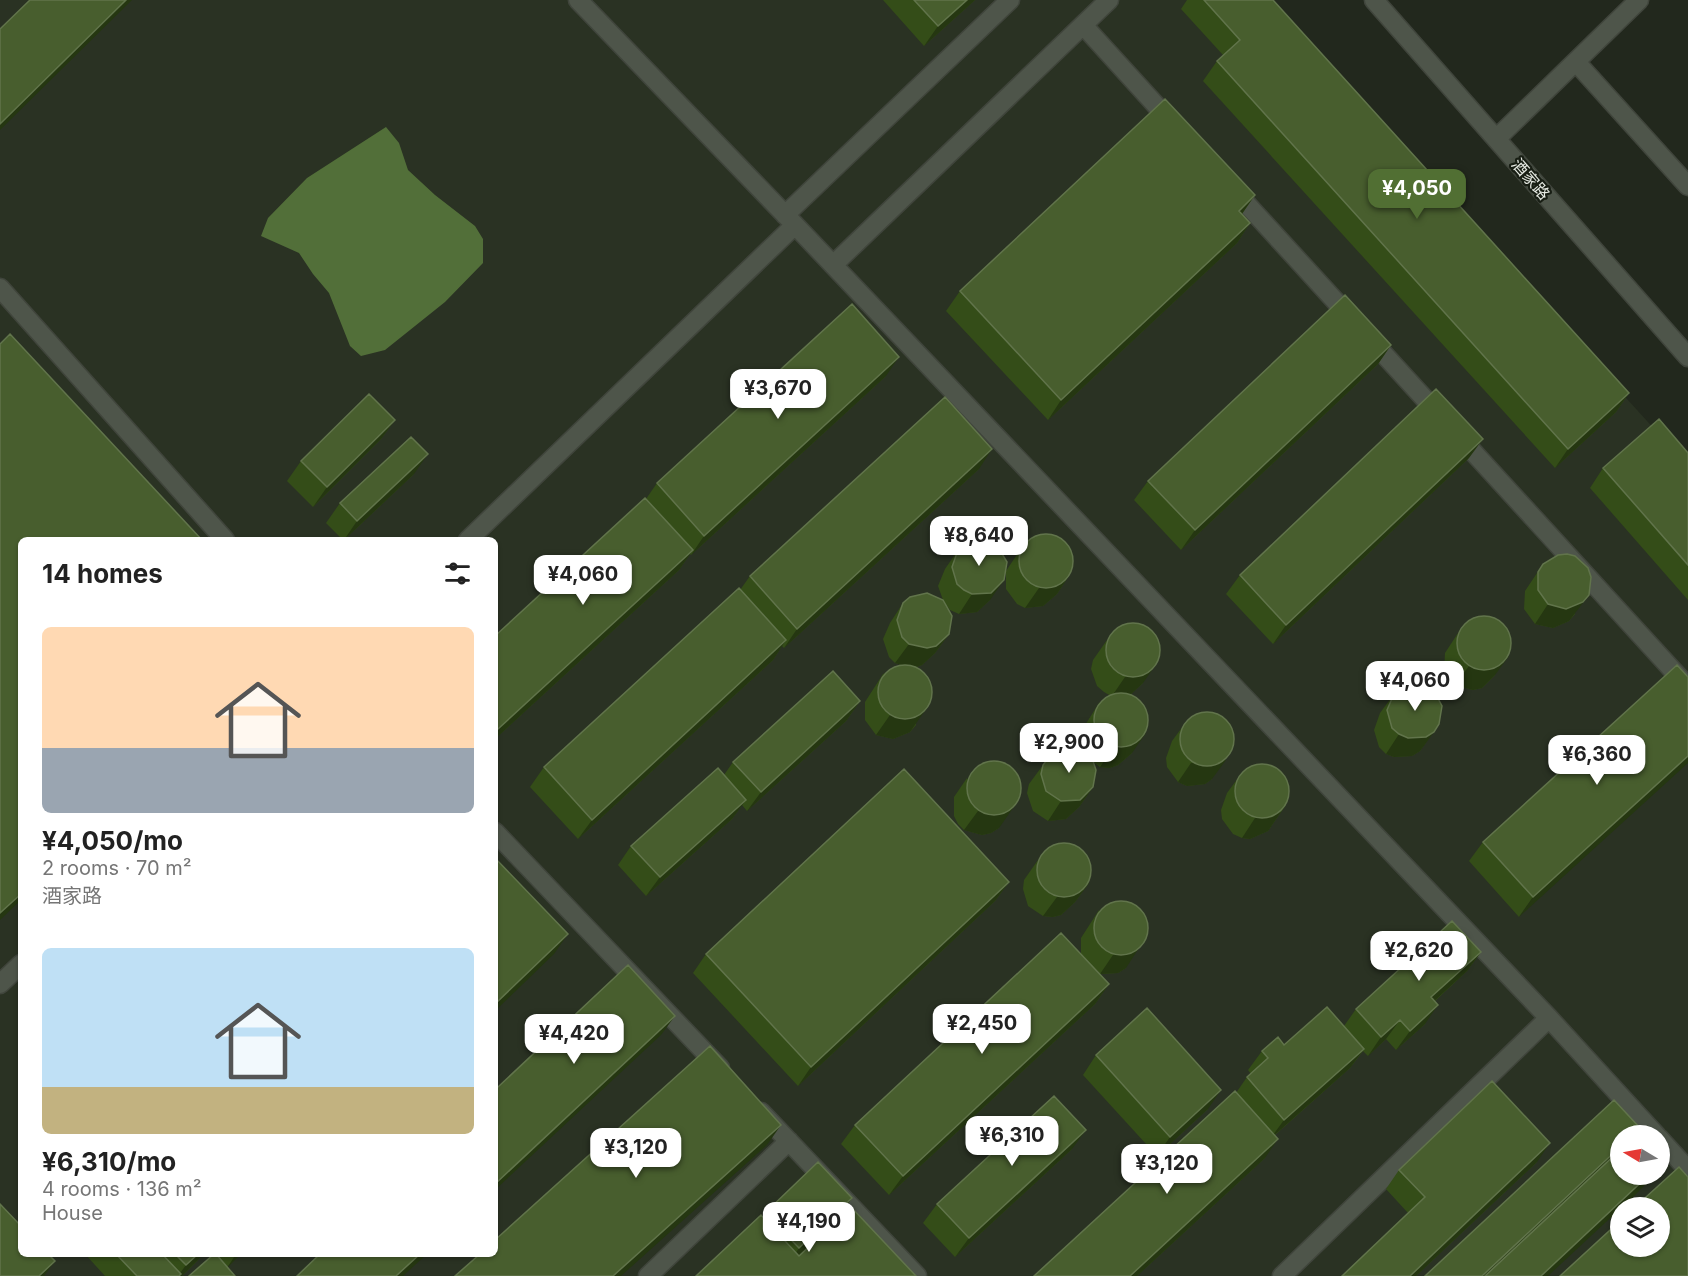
<!DOCTYPE html>
<html lang="en">
<head>
<meta charset="utf-8">
<style>
	:root { --surface:#fff; --page:#f6f6f6; --text:#222; --muted:#767676; --accent:#516f33 }
	body { margin:0; font-family:Inter,"Noto Sans SC",sans-serif; background:var(--page); color:var(--text); height:100vh; display:flex; flex-direction:column; font-size:22px; white-space:nowrap }
	* { box-sizing:border-box; margin:0 }
	p { font-size:20px; color:var(--muted) }
	.icon { flex:none; width:33px; height:33px; fill:none; stroke:currentColor; stroke-width:2; stroke-linecap:round; stroke-linejoin:round }
	.map { position:relative; flex:1; overflow:hidden }
	.drawer { position:absolute; left:18px; top:537px; width:480px; height:720px; display:flex; flex-direction:column; background:var(--surface); border-radius:9px; box-shadow:0 2px 4px #0004 }
	.drawer>* { flex:none }
	.needle { width:39px; rotate:280deg }
	.buttons { position:absolute; left:1610px; top:1125px; display:grid; gap:12px }
	.buttons a { display:grid; place-items:center; width:60px; height:60px; border-radius:50%; background:var(--surface); box-shadow:0 2px 4px #0004; font-size:30px }
	.price { position:absolute; translate:-50% -51px; padding:0 14px; border-radius:12px; background:#fff; color:#222; font-size:20px; line-height:39px; filter:drop-shadow(0 2px 3px #0008) }
	.price::after { content:''; position:absolute; left:50%; top:36px; width:18px; height:14px; margin-left:-9px; background:inherit; clip-path:polygon(0 0,100% 0,50% 100%) }
	.price.active { background:var(--accent); color:#fff }
	ul { padding:0; list-style:none }
	li { display:grid; align-content:center; gap:12px; height:318px; padding:0 24px }
	li span { display:grid; place-items:center; height:186px; border-radius:9px; color:#555 }
	li>.icon { margin-inline-start:auto }
	span .icon { width:108px; height:108px; fill:#fffc; stroke-width:1 }
	li b { font-size:26px }
	h2 { display:flex; justify-content:space-between; align-items:center; height:72px; padding:0 24px; font-size:26px }
	.map>svg:first-child { display:block }
	.built { fill:#2a3223; fill-rule:evenodd }
	.water { fill:#526f39 }
	.lines { fill:none; stroke-linecap:round; stroke-linejoin:round }
	.minor-casing { stroke:#40453c; stroke-width:21 }
	.minor { stroke:#4e554a; stroke-width:18 }
	.wall { fill:#344d18 }
	.shaded-wall { fill:#253711 }
	.building { fill:#485e2e; stroke:#61744b; stroke-width:1.5 }
	.labels { text-anchor:middle; stroke-width:4.5; stroke-linejoin:round; paint-order:stroke }
	.street-label { font-size:16px; fill:#e7ebe4; stroke:#181e14 }
</style>
</head>
<body>
<div class="map">
<svg width="1688" height="1276" viewBox="0 0 1688 1276">
	<rect width="100%" height="100%" fill="#22281d"/>
	<path class="built" d="M0,0h1264l424,466v810h-1688zM21,540h474v714h-474zM1620,1136h39v38h-39zM1620,1208h39v38h-39z"/>
	<path class="water" d="M386,127l13,16 9,27 27,25 40,31 8,13v24l-38,39 -60,48 -24,6 -11,-10 -21,-53 -16,-19 -14,-21 -38,-17 7,-18 39,-40z"/>
	<g class="lines">
		<defs>
			<path id="minor" d="M578,0l217,225 754,793 108,118
				M1374,0l314,357
				M1083,25l90,99
				M1576,62l112,124
				M1496,139l143,-139
				M1232,188l456,499
				M785,215l225,-215
				M833,265l276,-265
				M0,288l225,252
				M468,540l327,-315
				M495,832l225,236
				M0,984l21,-20
				M761,1112l156,164
				M1659,1138l29,32
				M648,1276l141,-135
				M1282,1276l267,-258"/>
		</defs>
		<use href="#minor" class="minor-casing"/>
		<use href="#minor" class="minor"/>
	</g>
	<path class="wall" d="M883,0h92l-51,46z
		M1187,0h86l356,393 -13,19 -61,56 -352,-387 14,-20 6,-6 -42,-46z
		M1255,195l-13,19 8,9 -13,20 -189,177 -102,-109 14,-20z
		M1391,345l-13,19 -197,186 -47,-50 14,-19z
		M886,376l-195,179 -1,-1 -11,16 -184,169v-103l151,-137 11,-16z
		M395,420l-14,19 -68,68 -26,-26 14,-20z
		M1688,453v147l-98,-112 13,-20z
		M1469,458l-196,186 -47,-50 14,-19z
		M979,469l-195,179 -2,-2 -9,14 -195,179 -48,-52 14,-20 196,-177 10,-14z
		M414,474l-70,66h-1l-17,-17 14,-20z
		M1024,544l46,30 -13,20 -14,12 -18,2 -8,-4 -11,-15v-18z
		M958,550l32,50 -13,12 -18,2 -9,-4 -3,-4 2,28 -14,19 -13,12 -6,2v58l-6,7 -17,7 -17,-4 -11,-15v-18l18,-28 22,-8 -10,-3 -6,-6 -6,-18 7,-16 13,-20 40,-3 -5,-14 7,-17z
		M1543,564l32,50 -6,7 -16,7 -18,-4 -11,-15 1,-18z
		M1458,633l37,42 -13,13 -9,2 -18,-5 -7,-6 -4,-8 1,-18z
		M1107,640l36,43 -13,12 2,58 -14,12 -8,3 -10,-1 -7,-5v25l-14,20 -13,12 -18,2 -15,-10 -6,-18 2,-9 14,-19 41,-12 -4,-14 2,-9 17,-27 12,-7 -7,-4 -7,-6 -6,-17 2,-9z
		M1688,677l-169,240 -50,-56 14,-19z
		M1394,694l45,30 -19,27 -8,5 -18,1 -8,-3 -7,-7 -5,-17 6,-17z
		M860,701l-14,20 -99,90 -5,-6 -10,14 -86,77 -28,-31 13,-19 93,-71 9,-13z
		M1186,722l26,57 -7,5 -18,2 -9,-4 -11,-15 -1,-9 6,-17z
		M1241,774l45,31 -18,26 -18,8 -8,-1 -9,-4 -11,-15 -1,-9 6,-17z
		M967,778l32,50 -8,5 -9,2 -18,-5 -6,-6 -4,-8v-19z
		M1038,860l51,23 -14,19 -14,13 -8,2 -10,-1 -15,-10 -5,-17 1,-9z
		M1009,882l-14,19 -197,185 -105,-113 13,-19z
		M1099,910l27,58 -8,5 -18,1 -2,-1 11,11 -14,20 -206,191 -48,-51 14,-19 226,-171v-16z
		M1481,952l-14,19 -32,30 -10,23 -29,26 -10,-11 -18,17 -5,-5 -13,17 -75,67 -10,23 -128,118h-103l202,-183 11,-16 4,-3 -3,-4 14,-19 82,-25 12,-17z
		M1096,1055l112,54 -51,47 -74,-81z
		M1072,1149l-117,108 -32,-34 14,-19z
		M1537,1162l-121,114h-74l66,-63 -22,-24 13,-19z
		M852,1198l-14,19 -40,39 -102,20 66,-59 3,-4z
		M85,1254h118l-5,6 -16,16h-77z
		M214,1254h27l-14,13z"/>
	<path class="shaded-wall" d="M126,0h6l-132,130v-6z
		M967,0h8l-51,46 14,-20z
		M1255,195l-14,20 -2,-4z
		M1250,223l-13,20 -189,177 13,-20z
		M1391,345l-13,19 -197,186 14,-20z
		M899,357l-13,19 -195,179 13,-19z
		M1629,393l-13,19 -61,56 13,-19z
		M395,420l-14,19 -68,68 14,-20z
		M1483,439l-14,19 -196,186 13,-19z
		M992,449l-13,20 -195,179 13,-19z
		M428,454l-14,20 -70,66 13,-19z
		M693,550l-14,20 -184,169v-5l3,-5z
		M1070,574l-13,20 -14,12 -18,2 14,-20z
		M1004,580l-14,20 -13,12 -18,2 13,-20z
		M1589,595l-20,26 -16,7 -18,-4 13,-20z
		M949,634l-14,19 -13,12 -9,3 -18,-5 14,-19z
		M786,640l-13,20 -195,179 14,-19z
		M1509,656l-14,19 -13,13 -9,2 -18,-5 14,-19z
		M1157,663l-14,20 -13,12 -18,1 13,-19z
		M860,701l-14,20 -99,90 14,-19z
		M929,705l-19,27 -17,7 -17,-4 14,-20z
		M1434,732l-14,19 -8,5 -18,1 -8,-3 13,-20z
		M1146,733l-14,20 -14,12 -8,3 -10,-1 14,-20z
		M1688,756v7l-169,154 14,-20z
		M1226,760l-14,19 -7,5 -18,2 -9,-4 13,-19z
		M1093,787l-14,20 -13,12 -18,2 13,-20z
		M746,800l-14,19 -86,77 14,-19z
		M1018,801l-19,27 -8,5 -9,2 -18,-5 14,-19z
		M1281,812l-13,19 -18,8 -8,-1 13,-20z
		M1009,882l-14,19 -197,185 13,-19z
		M1089,883l-14,19 -14,13 -8,2 -10,-1 14,-19z
		M21,894v6l-21,20v-7z
		M568,934l-14,20 -59,57v-7z
		M1139,948l-13,20 -8,5 -18,1 13,-19z
		M1481,952l-14,19 -49,45 13,-19z
		M1109,984l-14,20 -206,191 14,-19z
		M1438,1005l-13,19 -29,26 14,-19z
		M675,1016l-14,19 -166,155v-6z
		M1400,1020l-14,19 -18,17 13,-19z
		M1364,1049l-14,19 -80,71 14,-19z
		M1221,1090l-13,19 -51,47 13,-19z
		M781,1125l-14,20 -146,131h-8z
		M1086,1130l-14,19 -117,108 14,-19z
		M1278,1139l-13,19 -128,118h-7z
		M1550,1143l-13,19 -121,114h-6z
		M1620,1147v6l-131,123h-7z
		M1668,1158l-9,13v-5z
		M1650,1174h6l-34,34h-2v1l-72,67h-7z
		M852,1198l-14,19 -52,51 13,-20z
		M198,1254h5l-5,6 -16,16h-4l8,-11z
		M236,1254h5l-14,14z
		M420,1254h7l-24,22h-7z
		M55,1261l-11,15h-5z"/>
	<path class="building" d="M30,0h96l-126,124v-95z
		M914,0h53l-29,26z
		M1204,0h69l356,393 -61,56 -351,-388 23,-21z
		M1165,99l90,96 -16,16 11,12 -189,177 -101,-109z
		M1345,295l46,50 -196,185 -47,-49z
		M852,304l47,53 -195,179 -47,-53z
		M10,334l192,206h-181v354l-21,19v-569z
		M1436,389l47,50 -197,186 -46,-50z
		M369,394l26,26 -68,67 -26,-26z
		M945,397l47,52 -195,180 -47,-53z
		M1659,419l29,34v112l-85,-97z
		M411,437l17,17 -71,67 -17,-18z
		M645,498l48,52 -195,179 -3,-3v-90z
		M1019 561a27 27 0 1 1 54 0a27 27 0 1 1-54 0Z
		M973,540h9l16,7 9,15 -3,18 -13,13 -19,1 -8,-4 -7,-6 -5,-17 6,-17 7,-6z
		M1567,554l8,2 13,12 3,9 -2,18 -6,7 -17,7 -18,-5 -10,-14v-18l5,-8 15,-9z
		M739,588l47,52 -194,180 -48,-53z
		M927,593l16,7 9,16 -3,18 -13,12 -9,2 -18,-4 -7,-7 -5,-17 6,-17 7,-6z
		M1457 643a27 27 0 1 1 54 0a27 27 0 1 1-54 0Z
		M1106 650a27 27 0 1 1 54 0a27 27 0 1 1-54 0Z
		M1677,665l11,12v79l-155,141 -50,-55z
		M878 692a27 27 0 1 1 54 0a27 27 0 1 1-54 0Z
		M833,671l27,30 -99,91 -28,-30z
		M1418,684l16,7 8,15 -3,18 -5,8 -8,5 -18,1 -9,-4 -7,-6 -5,-18 7,-16 6,-6z
		M1094 720a27 27 0 1 1 54 0a27 27 0 1 1-54 0Z
		M1180 739a27 27 0 1 1 54 0a27 27 0 1 1-54 0Z
		M1062,747l18,2 13,12 3,9 -3,17 -13,13 -19,1 -15,-10 -5,-17 2,-9 11,-14z
		M967 788a27 27 0 1 1 54 0a27 27 0 1 1-54 0Z
		M1235 791a27 27 0 1 1 54 0a27 27 0 1 1-54 0Z
		M718,768l28,32 -86,77 -29,-31z
		M904,769l105,113 -198,185 -105,-113z
		M1037 870a27 27 0 1 1 54 0a27 27 0 1 1-54 0Z
		M495,858l73,76 -73,70z
		M1094 928a27 27 0 1 1 54 0a27 27 0 1 1-54 0Z
		M1452,921l29,31 -50,45 7,8 -28,26 -10,-11 -19,17 -25,-28z
		M1061,933l48,51 -206,192 -48,-51z
		M628,965l47,51 -180,168v-100l3,3z
		M1327,1007l37,42 -80,71 -37,-43 21,-19 -6,-7 16,-14 6,8z
		M1147,1008l74,82 -51,47 -74,-82z
		M710,1046l71,79 -168,151h-158l25,-22h15v-14z
		M1492,1081l58,62 -140,133h-68l83,-79 -26,-27z
		M1235,1091l43,48 -148,137h-96z
		M1054,1096l32,34 -117,108 -32,-34z
		M1614,1100l26,28 -8,8h-12v11l-138,129h-57z
		M1642,1130l5,6h-11z
		M1659,1149l9,9 -9,8z
		M1620,1150v24h30l-109,102h-56z
		M818,1162l34,36 -53,50 -34,-35z
		M1679,1167l9,10v99h-128l60,-55v25h39v-38h-25z
		M0,1204l21,22v28h27l7,7 -16,15h-39z
		M851,1207l65,69h-220l65,-61 38,41z
		M116,1254h46l19,20 -2,2h-42z
		M175,1254h23l-12,11z
		M214,1254h2l19,22h-46z
		M320,1254h100l-24,22h-99z"/>
	<g class="labels">
		<g class="street-label">
			<text transform="translate(1531 179) rotate(49)" y="6">酒家路</text>
		</g>
	</g>
</svg>
<div class="buttons">
<a><svg class="needle" viewBox="-14 -14 28 28"><path d="M0-13l5 13h-10z" fill="#e53935"/><path d="M0 13l5-13h-10z" fill="#767676"/></svg></a>
<a><svg class="icon" aria-label="layers" viewBox="0 0 24 24"><path d="M12 4l9 5-9 5-9-5zM3 14l9 5 9-5"/></svg></a>
</div>
<b class="price active" style="left:1417px;top:220px">¥4,050</b>
<b class="price" style="left:778px;top:420px">¥3,670</b>
<b class="price" style="left:979px;top:567px">¥8,640</b>
<b class="price" style="left:583px;top:606px">¥4,060</b>
<b class="price" style="left:1415px;top:712px">¥4,060</b>
<b class="price" style="left:1069px;top:774px">¥2,900</b>
<b class="price" style="left:1597px;top:786px">¥6,360</b>
<b class="price" style="left:1419px;top:982px">¥2,620</b>
<b class="price" style="left:982px;top:1055px">¥2,450</b>
<b class="price" style="left:574px;top:1065px">¥4,420</b>
<b class="price" style="left:1012px;top:1167px">¥6,310</b>
<b class="price" style="left:636px;top:1179px">¥3,120</b>
<b class="price" style="left:1167px;top:1195px">¥3,120</b>
<b class="price" style="left:809px;top:1253px">¥4,190</b>
<section class="drawer">
<h2>14 homes<svg class="icon" aria-label="filters" viewBox="0 0 24 24"><path d="M4 7h16M4 17h16"/><circle cx="9" cy="7" r="2"/><circle cx="15" cy="17" r="2"/></svg></h2>
<ul>
<li><span style="background:linear-gradient(#ffd9b3 65%,#9aa5b1 0)"><svg class="icon" aria-label="home" viewBox="0 0 24 24"><path d="M3 11l9-7 9 7M6 9v11h12V9"/></svg></span><div><b>¥4,050/mo</b><p>2 rooms · 70 m²</p><p>酒家路</p></div></li>
<li><span style="background:linear-gradient(#bfe0f5 75%,#c2b280 0)"><svg class="icon" aria-label="home" viewBox="0 0 24 24"><path d="M3 11l9-7 9 7M6 9v11h12V9"/></svg></span><div><b>¥6,310/mo</b><p>4 rooms · 136 m²</p><p>House</p></div></li>
</ul>
</section>
</div>
</body>
</html>
